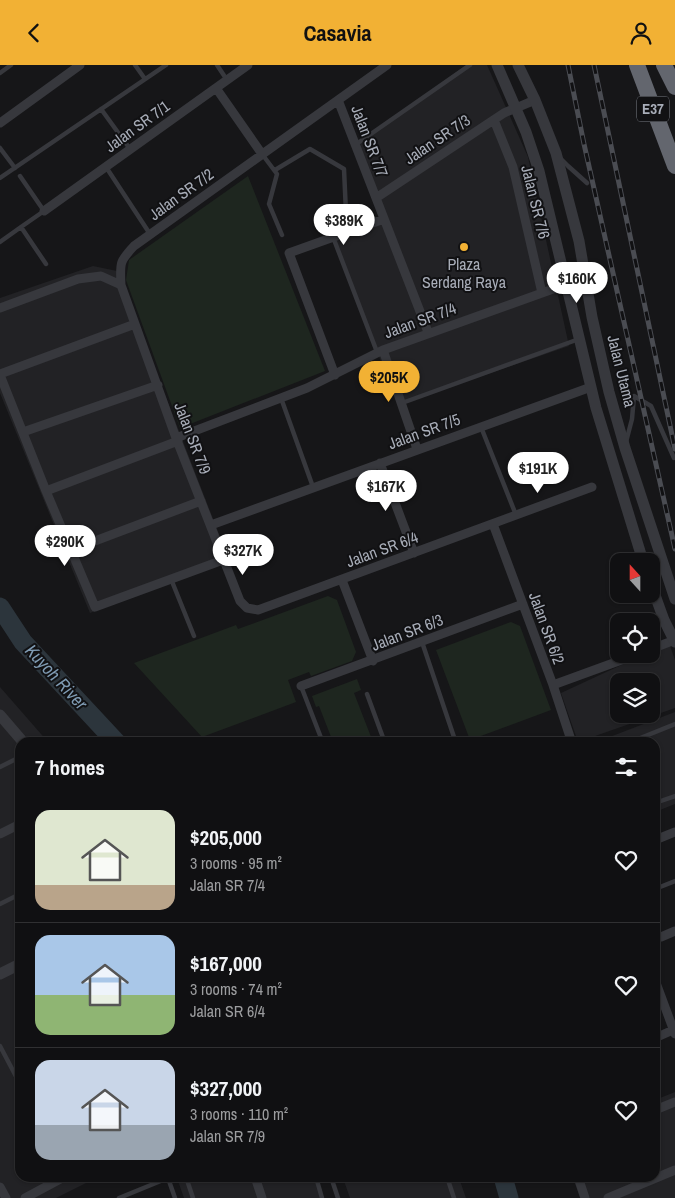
<!DOCTYPE html>
<html lang="en">
<head>
<meta charset="utf-8">
<style>
	:root { --surface:#101012; --page:#19191b; --text:#f1f3f6; --muted:#9c9d9f; --line:#303032; --accent:#f2b134 }
	body { margin:0; font-family:"Archivo Narrow",sans-serif; background:var(--page); color:var(--text); height:100vh; display:flex; flex-direction:column; font-size:19px; white-space:nowrap }
	* { box-sizing:border-box; margin:0 }
	p { font-size:16px; color:var(--muted) }
	.icon { flex:none; width:28px; height:28px; fill:none; stroke:currentColor; stroke-width:2; stroke-linecap:round; stroke-linejoin:round }
	.map { position:relative; flex:1; overflow:hidden }
	.panel { position:absolute; left:15px; top:672px; width:645px; height:445px; display:flex; flex-direction:column; background:var(--surface); border-radius:15px; box-shadow:0 1px 4px #0004,0 0 0 1px var(--line) }
	.panel>* { flex:none }
	.needle { width:32px; rotate:339deg }
	.fabs { position:absolute; left:610px; top:488px; display:grid; gap:10px }
	.fabs a { display:grid; place-items:center; width:50px; height:50px; border-radius:10px; background:var(--surface); box-shadow:0 1px 4px #0004,0 0 0 1px var(--line); font-size:25px }
	.price { position:absolute; translate:-50% -42px; padding:0 11px; border-radius:18px; background:#fff; color:#222; font-size:16px; line-height:32px; filter:drop-shadow(0 1px 2px #0008) }
	.price::after { content:''; position:absolute; left:50%; top:30px; width:15px; height:11px; margin-left:-8px; background:inherit; clip-path:polygon(0 0,100% 0,50% 100%) }
	.price.on { background:var(--accent); color:#111 }
	ul { padding:0; list-style:none }
	li { display:flex; align-items:center; gap:15px; height:125px; padding:0 20px }
	li+li { border-top:1px solid var(--line) }
	li span { display:grid; place-items:center; flex:none; width:140px; height:100px; border-radius:15px; color:#555 }
	li>.icon { margin-inline-start:auto }
	span .icon { width:60px; height:60px; fill:#fffc; stroke-width:1 }
	li b { font-size:21px }
	h2 { display:flex; justify-content:space-between; align-items:center; height:60px; padding:0 20px; font-size:21px }
	header { display:flex; justify-content:space-between; align-items:center; height:65px; padding:0 20px; background:var(--accent); color:#111; font-size:22px; font-weight:700 }
	.map>svg:first-child { display:block }
	.built { fill:#222225; fill-rule:evenodd }
	.green { fill:#1e261f }
	.lines { fill:none; stroke-linecap:round; stroke-linejoin:round }
	.river { stroke:#2c353c; stroke-width:19 }
	.service { stroke:#37383d; stroke-width:4.5 }
	.minor { stroke:#37383d; stroke-width:9 }
	.tertiary { stroke:#37383d; stroke-width:11 }
	.motorway { stroke:#63666e; stroke-width:16 }
	.rail-casing { stroke:#4a4c52; stroke-width:5 }
	.rail { stroke:#111113; stroke-width:3; stroke-dasharray:9; stroke-linecap:butt }
	.poi-dot { fill:#f2b134; stroke:#111113; stroke-width:2 }
	.labels { text-anchor:middle; stroke-width:4; stroke-linejoin:round; paint-order:stroke }
	.shield { fill:#111113; stroke:#7b7e86; stroke-width:1 }
	.shield-label { font-size:15px; font-weight:bold; fill:#a8adb8 }
	.street-label { font-size:16px; fill:#a8adb8; stroke:#111113 }
	.poi-label { font-size:16px; fill:#a8adb8; stroke:#111113 }
	.water-label { font-size:18px; font-style:italic; fill:#7f9bb3; stroke:#111113 }
</style>
</head>
<body>
<header><svg class="icon" aria-label="back" viewBox="0 0 24 24"><path d="M15 5l-7 7 7 7"/></svg>Casavia<svg class="icon" aria-label="person" viewBox="0 0 24 24"><circle cx="12" cy="8" r="4"/><path d="M4 21q1-7 8-7t8 7"/></svg></header>
<div class="map">
<svg width="675" height="1133" viewBox="0 0 675 1133">
	<rect width="100%" height="100%" fill="#161618"/>
	<path class="built" d="M466,0h21l41,92 41,189 -171,59 -66,-168 48,-18 -28,-72z
		M93,201l24,5 112,289 -139,53 -90,-220v-95z
		M669,578l6,17v48l-97,34 -17,-49 84,-39h6v-3zM619,616h32v33h-32z
		M0,622l48,55 -28,1v434l76,1 -40,20h-56z
		M675,647v92l-20,8v-69h-61z
		M675,1027v106h-95l-7,-20 82,-1v-77z
		M177,1113h139l7,20h-139z
		M343,1113h116l7,20h-116z"/>
	<path class="green" d="M248,111l77,195 -145,57 -54,-148 3,-20z
		M328,531l9,4 19,52 -4,9 -41,15 -2,-4 -21,8 8,22 -94,35 -68,-74 102,-38 2,4z
		M511,557l9,4 31,84 -81,30 -34,-90z
		M357,614l4,11 -7,3 19,49h-40l-14,-36 -3,1 -4,-11z"/>
	<g class="lines">
		<path class="river" d="M0,542l23,35 94,101
			M503,1112l6,21"/>
		<path class="service" d="M135,0l10,14
			M217,0l10,15
			M0,8l11,-8
			M101,44l29,40
			M355,80l115,-80
			M0,83l15,20
			M262,89l15,20 -8,30 13,31
			M560,93l8,8 19,17
			M106,102l44,67
			M275,105l35,-21 34,20 2,44
			M20,111l24,35 -23,16 25,37
			M0,113l166,-113
			M333,172l44,115
			M0,177l21,-15
			M281,333l32,89
			M402,338l177,-64
			M481,362l35,88
			M626,377l6,-23 2,-23 17,10 23,52
			M171,514l23,57
			M422,577l34,101
			M301,621l22,57
			M367,629l18,49
			M628,678l47,-19
			M0,702l20,-10
			M655,738l20,-7
			M655,824l20,-8
			M0,839l20,-10
			M0,981l20,38
			M186,1112l7,21
			M316,1112l6,21
			M331,1112l7,21
			M447,1112l7,21
			M119,1133l49,-20 7,20"/>
		<path class="minor" d="M387,0l-253,181c-15,16 -14,17 -13,39l55,153 64,163 7,7 11,2 334,-123
			M216,23l46,66
			M338,35l90,232
			M494,55l19,47 29,126
			M0,58l80,-58
			M376,133l128,-85 31,-13
			M44,146l204,-146
			M0,243l78,-29 23,-3 20,9
			M383,285l34,99
			M0,309l135,-50
			M0,310l46,116 49,116 128,-47
			M335,310l-46,-122 95,-34
			M23,367l135,-47
			M176,373l131,-50 76,-38 184,-66
			M380,398l34,90
			M46,426l132,-50
			M493,459l60,161 19,58
			M211,460l380,-138
			M71,485l130,-49
			M342,515l31,81
			M651,584l24,-9
			M553,620l85,-31
			M301,621l222,-82
			M0,769l20,-10
			M655,775l20,-8
			M661,872l14,-6
			M655,915l20,54
			M655,973l18,-8
			M655,1045l20,-8
			M255,1112l7,21
			M578,1112l7,21
			M0,1122l6,11
			M25,1133l39,-21
			M608,1133l67,-28"/>
		<path class="tertiary" d="M497,0l29,67 13,39 57,237 47,153
			M518,0l17,35 21,53 23,88 13,76 17,75 16,56 50,151
			M651,519l13,36 11,22
			M0,650l24,28
			M0,909l20,-10"/>
		<path class="motorway" d="M637,0l38,101
			M664,0l11,22"/>
		<defs>
			<path id="rail" d="M568,0l16,79 91,405
				M594,0l81,384"/>
		</defs>
		<use href="#rail" class="rail-casing"/>
		<use href="#rail" class="rail"/>
	</g>
	<circle class="poi-dot" cx="464" cy="182" r="5"/>
	<g class="labels">
		<rect class="shield" x="637" y="31.5" width="32" height="25" rx="4"/>
		<g class="shield-label">
			<text x="653" y="49">E37</text>
		</g>
		<g class="street-label">
			<text transform="translate(137 61) rotate(-36)" y="6">Jalan SR 7/1</text>
			<text transform="translate(437 74) rotate(-34)" y="6">Jalan SR 7/3</text>
			<text transform="translate(370 76) rotate(69)" y="6">Jalan SR 7/7</text>
			<text transform="translate(181 129) rotate(-36)" y="6">Jalan SR 7/2</text>
			<text transform="translate(536 137) rotate(76)" y="6">Jalan SR 7/6</text>
			<text transform="translate(420 255) rotate(-20)" y="6">Jalan SR 7/4</text>
			<text transform="translate(622 306) rotate(76)" y="6">Jalan Utama</text>
			<text transform="translate(424 366) rotate(-20)" y="6">Jalan SR 7/5</text>
			<text transform="translate(193 373) rotate(69)" y="6">Jalan SR 7/9</text>
			<text transform="translate(382 484) rotate(-20)" y="6">Jalan SR 6/4</text>
			<text transform="translate(547 563) rotate(70)" y="6">Jalan SR 6/2</text>
			<text transform="translate(407 567) rotate(-21)" y="6">Jalan SR 6/3</text>
		</g>
		<g class="poi-label">
			<text x="464" y="205">Plaza<tspan x="464" dy="18">Serdang Raya</tspan></text>
		</g>
		<g class="water-label">
			<text transform="translate(56 612) rotate(47)" y="6">Kuyoh River</text>
		</g>
	</g>
</svg>
<div class="fabs">
<a><svg class="needle" viewBox="-14 -14 28 28"><path d="M0-13l5 13h-10z" fill="#e53935"/><path d="M0 13l5-13h-10z" fill="#9c9d9f"/></svg></a>
<a><svg class="icon" aria-label="locate" viewBox="0 0 24 24"><circle cx="12" cy="12" r="6"/><path d="M12 2v4M12 18v4M2 12h4M18 12h4"/></svg></a>
<a><svg class="icon" aria-label="layers" viewBox="0 0 24 24"><path d="M12 4l9 5-9 5-9-5zM3 14l9 5 9-5"/></svg></a>
</div>
<b class="price" style="left:344px;top:181px">$389K</b>
<b class="price" style="left:577px;top:239px">$160K</b>
<b class="price on" style="left:389px;top:338px">$205K</b>
<b class="price" style="left:538px;top:429px">$191K</b>
<b class="price" style="left:386px;top:447px">$167K</b>
<b class="price" style="left:65px;top:502px">$290K</b>
<b class="price" style="left:243px;top:511px">$327K</b>
<section class="panel">
<h2>7 homes<svg class="icon" aria-label="filters" viewBox="0 0 24 24"><path d="M4 7h16M4 17h16"/><circle cx="9" cy="7" r="2"/><circle cx="15" cy="17" r="2"/></svg></h2>
<ul>
<li><span style="background:linear-gradient(#dfe7d0 75%,#b9a48a 0)"><svg class="icon" aria-label="home" viewBox="0 0 24 24"><path d="M3 11l9-7 9 7M6 9v11h12V9"/></svg></span><div><b>$205,000</b><p>3 rooms · 95 m²</p><p>Jalan SR 7/4</p></div><svg class="icon" aria-label="heart" viewBox="0 0 24 24"><path d="M12 20l-8-8c-3-5 5-10 8-4 3-6 11-1 8 4z"/></svg></li>
<li><span style="background:linear-gradient(#a9c7e8 60%,#8fb573 0)"><svg class="icon" aria-label="home" viewBox="0 0 24 24"><path d="M3 11l9-7 9 7M6 9v11h12V9"/></svg></span><div><b>$167,000</b><p>3 rooms · 74 m²</p><p>Jalan SR 6/4</p></div><svg class="icon" aria-label="heart" viewBox="0 0 24 24"><path d="M12 20l-8-8c-3-5 5-10 8-4 3-6 11-1 8 4z"/></svg></li>
<li><span style="background:linear-gradient(#c9d6e8 65%,#9aa5b1 0)"><svg class="icon" aria-label="home" viewBox="0 0 24 24"><path d="M3 11l9-7 9 7M6 9v11h12V9"/></svg></span><div><b>$327,000</b><p>3 rooms · 110 m²</p><p>Jalan SR 7/9</p></div><svg class="icon" aria-label="heart" viewBox="0 0 24 24"><path d="M12 20l-8-8c-3-5 5-10 8-4 3-6 11-1 8 4z"/></svg></li>
</ul>
</section>
</div>
</body>
</html>
